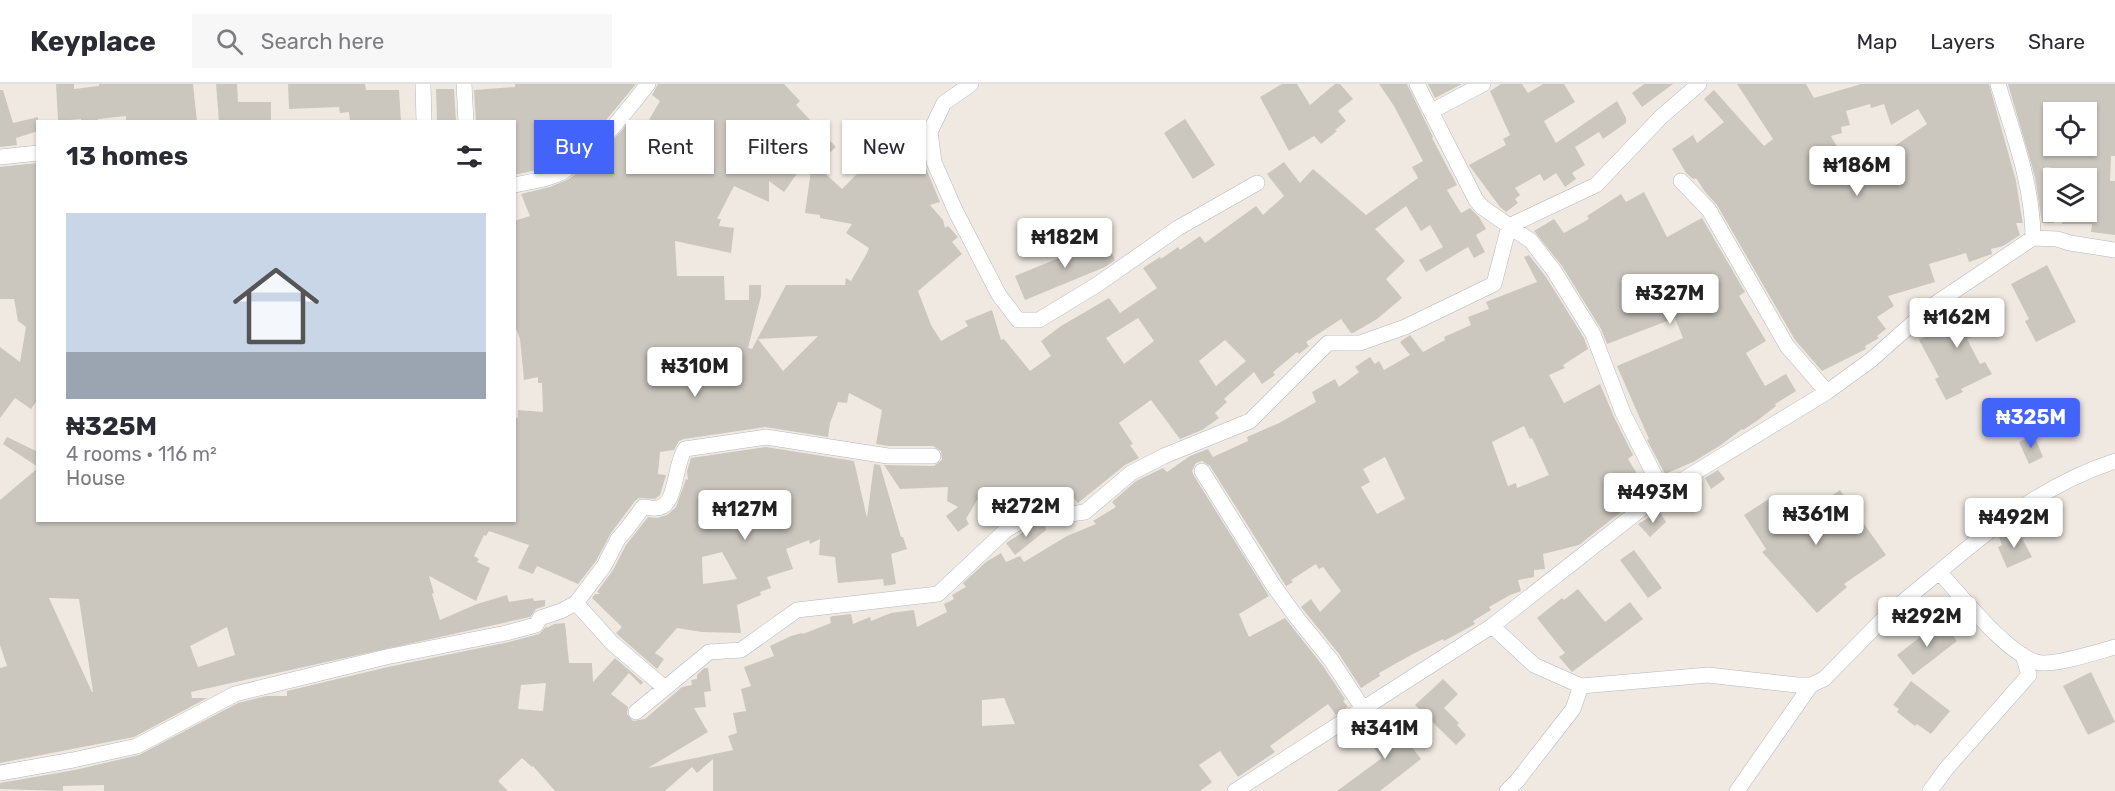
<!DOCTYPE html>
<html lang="en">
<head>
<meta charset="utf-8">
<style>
	:root { --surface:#fff; --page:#f7f7f7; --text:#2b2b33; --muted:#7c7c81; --line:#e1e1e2; --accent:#4264fb }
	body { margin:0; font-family:Rubik,sans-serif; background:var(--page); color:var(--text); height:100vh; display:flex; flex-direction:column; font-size:22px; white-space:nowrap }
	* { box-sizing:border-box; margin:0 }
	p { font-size:20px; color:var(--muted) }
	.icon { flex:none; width:33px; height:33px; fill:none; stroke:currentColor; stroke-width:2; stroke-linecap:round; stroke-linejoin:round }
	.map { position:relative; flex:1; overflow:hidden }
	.drawer { position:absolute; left:36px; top:36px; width:480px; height:402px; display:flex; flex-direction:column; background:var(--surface); border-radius:0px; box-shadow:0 2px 4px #0004 }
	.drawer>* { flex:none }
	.guide { position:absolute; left:534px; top:36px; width:570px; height:54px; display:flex; gap:12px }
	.controls { position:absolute; left:2043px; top:18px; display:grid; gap:12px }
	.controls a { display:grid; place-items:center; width:54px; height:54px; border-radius:0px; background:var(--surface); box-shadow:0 2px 4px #0004; font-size:30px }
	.price { position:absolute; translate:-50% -51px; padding:0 14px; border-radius:6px; background:#fff; color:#222; font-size:20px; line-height:39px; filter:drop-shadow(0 2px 3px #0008) }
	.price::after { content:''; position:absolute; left:50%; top:36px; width:18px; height:14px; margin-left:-9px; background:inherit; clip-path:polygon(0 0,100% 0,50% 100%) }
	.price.active { background:var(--accent); color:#fff }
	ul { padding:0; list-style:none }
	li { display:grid; align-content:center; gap:12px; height:318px; padding:0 30px }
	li+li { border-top:2px solid var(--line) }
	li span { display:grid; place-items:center; height:186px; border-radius:0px; color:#555 }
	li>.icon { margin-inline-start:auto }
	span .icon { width:108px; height:108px; fill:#fffc; stroke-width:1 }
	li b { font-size:26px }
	h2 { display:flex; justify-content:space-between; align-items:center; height:72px; padding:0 30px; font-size:26px }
	.pill { padding:0 21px; border-radius:0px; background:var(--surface); box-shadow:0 2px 4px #0004; font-size:21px; line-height:54px }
	.pill.active { background:var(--accent); color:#fff }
	header { display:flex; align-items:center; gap:36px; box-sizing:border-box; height:84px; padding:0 30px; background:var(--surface); border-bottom:2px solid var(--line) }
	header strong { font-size:28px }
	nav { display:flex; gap:33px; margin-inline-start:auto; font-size:21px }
	.search { width:420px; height:54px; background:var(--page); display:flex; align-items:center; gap:15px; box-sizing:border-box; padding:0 21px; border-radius:0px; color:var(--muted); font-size:22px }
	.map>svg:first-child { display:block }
	.building { fill:#cbc7bf; fill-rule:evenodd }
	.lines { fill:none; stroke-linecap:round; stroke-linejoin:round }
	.minor-casing { stroke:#b4b7c1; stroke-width:16 }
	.minor { stroke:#fff; stroke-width:15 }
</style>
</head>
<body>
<header>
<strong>Keyplace</strong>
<div class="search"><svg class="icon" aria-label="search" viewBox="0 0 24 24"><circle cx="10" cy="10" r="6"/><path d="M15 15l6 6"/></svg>Search here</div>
<nav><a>Map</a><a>Layers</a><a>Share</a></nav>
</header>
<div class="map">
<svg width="2115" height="707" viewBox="0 0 2115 707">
	<rect width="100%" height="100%" fill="#efe9e1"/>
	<path class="building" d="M56,0h18v5l25,-3v-2h94l4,38h-71v-6l-28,3v3h-17v-3l-23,2z
		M216,0h21l1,18h33v20h-52z
		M288,0h77l1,6h33l2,32h-51l-1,-10 -9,1 -1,-6 -50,2z
		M515,0h121l-34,41 -32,30 -20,12 -36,8v-53h-38l-2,-32 41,-3z
		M658,0h126l16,17 -4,4 40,42 -20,18 26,24 15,-15 44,-16 -10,-18 12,-7 5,10 3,-2 6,12 5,-2 3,15 15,36 -10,3 13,15 2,8 3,-2 10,11 -6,5 10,12 -44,37 13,34 10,16 27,-15 -3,-5 27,-11 9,30 3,-1 26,32 21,-15 -10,-15 20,-15 48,-28 11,15 37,-25 -14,-20 17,-11 1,2 17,-12 2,3 20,-14 5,7 51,-37 7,9 21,-19 -17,-22 17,-12 16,21 13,-14 53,46 52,-37 -6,-11 11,-6 -29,-55 -15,-22h28l26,53 -1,1 25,47 -10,5 14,23 9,-5 9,9 7,12 -10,6 9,17 -11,6 -6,-11 -42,25 -7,-12 24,-13 -13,-22 -9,6 -15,-25 -31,23 30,32 -19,18 16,19 -25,21 -24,14h-2l-10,-14 -35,23 3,4 -10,8 -2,-2 -24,20 2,3 -13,9 -8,-12 -30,27 3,3 -12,11 4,5 -17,12 -22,9 -29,-39 -32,23 14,21 -3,1 9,13 -14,7 -47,38 -10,-11 -16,14 -16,-3 -15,7 -11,-9 -13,11 -3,-4 -17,-8 -11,19 3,5 -11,8 -12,-16 12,-9 -11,-6 1,-14 -48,2 -16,-24 50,1 8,-6 -1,-9 -8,-5h-44l-13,-2 6,-34 -33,-17 -2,10 -9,-1 -8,21 -2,14 -63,-10 -81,12 -5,2 -5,9 -14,2 -2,22 8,1 -6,20 -5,4 -16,-1 -4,3 -24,32 -15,28 -18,23 -41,-18 -4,8 -15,-6 11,-23 -40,-14 -3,5 -2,-1 -10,21 5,3 -2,3 13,6 -14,33 -47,-25 5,17 -2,1 8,26 37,-16 30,-9 2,7 24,-4 1,3 11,-1v6l-9,3 -6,8 -339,75 1,6h15l-73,39 -134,26v-95l7,-2 -7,-21v-145l38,-32v52h476v-103l4,1v-8l25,2 -1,-29h-4v-6l-14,3 -4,-41 -6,-16v-102l16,-5 -9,-22 29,-7 19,-8 26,-19 36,-40 12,10 17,-29 -8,-6zM814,65l-9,64 15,2v3l32,6 -6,9 23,15 -2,5 -16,28 -5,-3 -1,7h-59l-34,64 -4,-1 13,-52v-11h-12v15h-24l-1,-24h-47l-2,-35 56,12 3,-25 -15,-2 2,-7h-4l17,-33 35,16v-21l15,11zM1138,234l16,23 -30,23 -18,-26zM818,252l-35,35 -25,-32zM1225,256l21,21 -30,25 -17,-25zM49,514l30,1 14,93h-1zM227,543l8,28 -37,12 -8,-21z
		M1282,0h15l13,21 25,-21h5l13,15 -15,12 8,10 -11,9 2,1 -16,13 -7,-8 -25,15 -29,-54z
		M1428,0h34l-27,14z
		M1501,0h21l6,9 15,-9h21l11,18 -31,19 12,22 61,-42 9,17v5l-23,16 -4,-7 -24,15 10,18 -13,8 4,6 -11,8 -9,-14 -12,8 -4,-7 -25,14 5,7 -5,4 3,4 -12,9 -6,-5 -31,-42 37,-20 -3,-6 7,-4 -20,-44z
		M1644,0h29l-31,23 -10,-14z
		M1737,0h69l8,14 47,-14h128l27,97 6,38 1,4h-7l4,12 -17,11 -12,3 1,5 -23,8 -3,-9 -37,11 6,18 -47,14 6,10 -17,11 9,12 -9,7 2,2 -14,8 1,3 -44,22 -27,-31 -78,-135 -12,-13 -9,-14 -3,1 -7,-6 -14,-24 21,-14 4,8 27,-21 -20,-23 10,-9 50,56 9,-7zM1870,20l1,4 13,-4 7,21 27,-16 9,15 -85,58 -15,-20 14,-8 -10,-18 11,-3 -1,-6 9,-2 -4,-14z
		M2008,0h107v72h-4l-1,25h5v54l-24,-3 1,-8h-30v-12h24v-40l-41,-5 7,36h2v20h-12l-7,-46zM2054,28h32v34h-32z
		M436,5h18l2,33h-19z
		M0,6h3l10,33 25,-6v14l-22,7 1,7 -17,2z
		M1185,35l30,46 -22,14 -29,-46z
		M38,79v236l-7,10 -16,-11 -15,20v-71l20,15 6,-35 -8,-6 -4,-22h-14v-132z
		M1644,108l23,45 35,-19 43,74 -6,4 27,45 -20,12 19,33 21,-12 10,17 -21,13 1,2 -18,14 -15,10 -1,-1 -21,16 -28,17 -28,12 -18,-34 2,-1 -32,-73 66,-28 -8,-20 -68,26 -6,-15 -39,-63 -28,-35 20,-12 10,14 25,-14 -2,-3 34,-22 5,8z
		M1106,155l9,21 -10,7 -80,33 -10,-24z
		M1529,171l17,22 38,61 4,11 -25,16 2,3 -16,7 15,28 36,-19 14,33 19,38 -5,4 19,31 -15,11 -6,7 -47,37 -36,9 2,15 -11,1v7l-16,3 3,11 -11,4 -21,12 2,3 -18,11 2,3 -31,17 -1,-2 -32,16 -32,18 1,3 -19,12 -22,-34 -38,-47 10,-8 9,13 21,-21 -18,-24 -4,2 -3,-5 -25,16 2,2 -7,4 -76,-120 -8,-5 -6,2 -4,8 2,5 75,120 -30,18 10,23 36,-19 38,48 22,33 -2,2 5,6 -12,8 -8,-11 -58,42 5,6 -37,25 -18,-26 -21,14 13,17 -12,9h-487v-32l-16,14 -5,-6 -27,24h-110l-22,-25 -1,1 -10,-9 -24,23 10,10h-404v-6l-41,1v5l-63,-2v-6l75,-13 64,-15 99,-52 28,-7h21v-5l101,-24 121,-25 30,-8 8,-8v2l7,-4 11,-1 4,40h23l1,19 22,-24 28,24 -2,3 -12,-12 -18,21 17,13 -1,7 6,7 12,-2 37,-32 10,-2 -1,-5 6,-1v-4l7,-7h4l3,23 -7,1 2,15 -12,1 14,24 -60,36 85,-18 -5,-14 9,-3 -4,-20 13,-2 -5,-22 10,-3 -7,-19 30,-11 -4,-10 21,-10 11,-3 1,1 28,-11 -1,-6 3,-1 18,-2 2,10 17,-7 1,4 20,-8 23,-3 3,17 30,-15 -3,-8 10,-5 -2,-4 14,-8 -3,-4 23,-21 15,-9 5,9 14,-6 4,6 43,-26 29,-12 -3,-3 23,-14 -4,-5 24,-21 27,-13 4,4 23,-16 18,-7 5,8 35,-16 -1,-4 32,-14 37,-21 -4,-10 23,-13 4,8 20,-15 -4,-5 15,-10 5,7 4,-3 5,9 26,-15 -10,-13 7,-5 3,-2 13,17 22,-12 -1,-3 27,-12 -3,-8 21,-8 -3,-7 51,-20 -13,-25zM1524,342l6,13 2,-1 17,37 -32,13 -1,-5 -8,3 -16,-44zM1385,373l20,42 -28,15 -16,-27 9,-5 -7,-13zM546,599l-3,28 -25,-2 3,-24zM1004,614l11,26 -33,2v-26z
		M2047,181l29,57 -40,20 -11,-21 4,-2 -18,-35z
		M1978,220l6,14 5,-2 5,12 -27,11 13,25 5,-2 7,12 -31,15 2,3 -17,8 -11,-21 4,-2 -20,-37 23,-12 -6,-13 19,-10 3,7z
		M2034,351l9,22 -14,7 -10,-22z
		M7,353l31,15v15l-35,-23z
		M766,363l88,14 13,57 7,-54 6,1 21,72h2l4,12 -16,5 5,30 -12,2 -1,-7 -45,4 -3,-26 -16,-2 1,-16 -10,5 -1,-4 -23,9 7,20 -26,8 4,11 -11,4 1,3 -24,10 4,28 -39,-1 -25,-4 -22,25 9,6 -7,10 -38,-33 -3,-3 6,-6 -30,-29 3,-4h5l-3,-2 16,-22 13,-25 22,-28 9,1 10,-3 9,-8 10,-28 2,1 -1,-9 4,-13zM722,468l15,27 -34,5 -1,-27z
		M1718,386l7,9 -14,10 -6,-11z
		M1840,406l46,65 -42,29 3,3 -30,26 -55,-61 4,-3 -22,-34 31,-20 17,28z
		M1659,427l7,11 -16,15 -12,-13z
		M1037,439l8,1 1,6 -31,25 -9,-12z
		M2017,445l15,28 -25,11 -9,-21 4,-2 -3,-8z
		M1634,466l28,38 -14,10 -28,-38z
		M1578,505l27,33 25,-20 13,17 -71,53 -13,-15 6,-4 -28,-35 25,-20 2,2z
		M1941,537l16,20 -44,34 -16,-20z
		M2091,588l24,50 -27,13 -25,-49z
		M1443,595l15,15 -14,14 15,15 -2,2 9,10 -10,10 -41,-40z
		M1911,597l39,30 -19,23 -14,-10 -2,2 -18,-14 2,-3 -6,-4z
		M1390,635l31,40 -41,32h-43l45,-33 -17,-21z"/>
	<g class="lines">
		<defs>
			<path id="minor" d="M423,0l1,38
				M464,0l2,38
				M971,0l-27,19 -14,29 4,30 21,48 44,85 19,25h21l59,-36 80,-56 79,-45
				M1417,0l59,116 6,7 49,34 23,30 39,63 30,79 40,79
				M1998,0c15,50 35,101 35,154
				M1432,27l51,-27
				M0,73l38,-4
				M1681,97l28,29 78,136 40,46
				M514,101c16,-3 37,-6 50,-14 34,-21 59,-56 84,-87
				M1202,387l71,114 24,33 34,42 33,50
				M1939,488c57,-48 104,-87 176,-111
				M576,519l36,40 53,45
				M1492,542l42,39 47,21 127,-11 89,10h14l13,-6 64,-65 51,-42c21,22 74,90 103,91 18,1 55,-11 73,-16
				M636,628l73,-60 32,-2 56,-40 141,-16 68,-64 29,-17 21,3 29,-4 46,-39 33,-17 86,-35 78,-78h32l45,-16 89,-43 15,-58 87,-41 65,-68 38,-33
				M0,689l73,-13 64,-14 98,-52 151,-37 120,-24 30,-8 4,-7 21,-7 15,-8 28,-37 14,-27 8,-9 17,-23c5,0 10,2 14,1 20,-1 17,-43 28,-59l81,-12 122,19h45
				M1235,707l257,-165 171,-134 164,-100 44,-32 61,-54 101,-68 24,1 13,4 45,7
				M1507,707l10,-10 56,-72 8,-23
				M1737,707l74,-106
				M1930,707l16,-22 83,-94 -6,-20"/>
		</defs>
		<use href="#minor" class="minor-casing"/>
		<use href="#minor" class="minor"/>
	</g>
</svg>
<div class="controls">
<a><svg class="icon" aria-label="locate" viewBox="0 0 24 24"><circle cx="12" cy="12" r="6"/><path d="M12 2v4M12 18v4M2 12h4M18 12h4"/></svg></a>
<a><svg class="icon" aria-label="layers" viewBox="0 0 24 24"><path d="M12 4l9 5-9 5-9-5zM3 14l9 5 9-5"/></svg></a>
</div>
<b class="price" style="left:1857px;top:113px">₦186M</b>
<b class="price" style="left:1065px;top:185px">₦182M</b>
<b class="price" style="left:1670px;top:241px">₦327M</b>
<b class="price" style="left:1957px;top:265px">₦162M</b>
<b class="price" style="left:695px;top:314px">₦310M</b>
<b class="price active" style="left:2031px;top:365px">₦325M</b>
<b class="price" style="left:1653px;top:440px">₦493M</b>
<b class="price" style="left:1026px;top:454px">₦272M</b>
<b class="price" style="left:745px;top:457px">₦127M</b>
<b class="price" style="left:1816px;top:462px">₦361M</b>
<b class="price" style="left:2014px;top:465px">₦492M</b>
<b class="price" style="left:1927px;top:564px">₦292M</b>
<b class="price" style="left:1385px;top:676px">₦341M</b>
<div class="guide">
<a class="pill active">Buy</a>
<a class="pill">Rent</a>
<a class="pill">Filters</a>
<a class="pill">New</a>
</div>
<section class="drawer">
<h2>13 homes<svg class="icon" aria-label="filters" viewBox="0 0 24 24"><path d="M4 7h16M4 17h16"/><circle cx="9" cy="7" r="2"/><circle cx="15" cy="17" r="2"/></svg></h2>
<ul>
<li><span style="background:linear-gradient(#c9d6e8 75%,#9aa5b1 0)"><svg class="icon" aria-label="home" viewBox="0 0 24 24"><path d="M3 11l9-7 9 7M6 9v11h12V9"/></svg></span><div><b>₦325M</b><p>4 rooms · 116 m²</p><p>House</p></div></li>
</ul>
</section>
</div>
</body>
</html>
